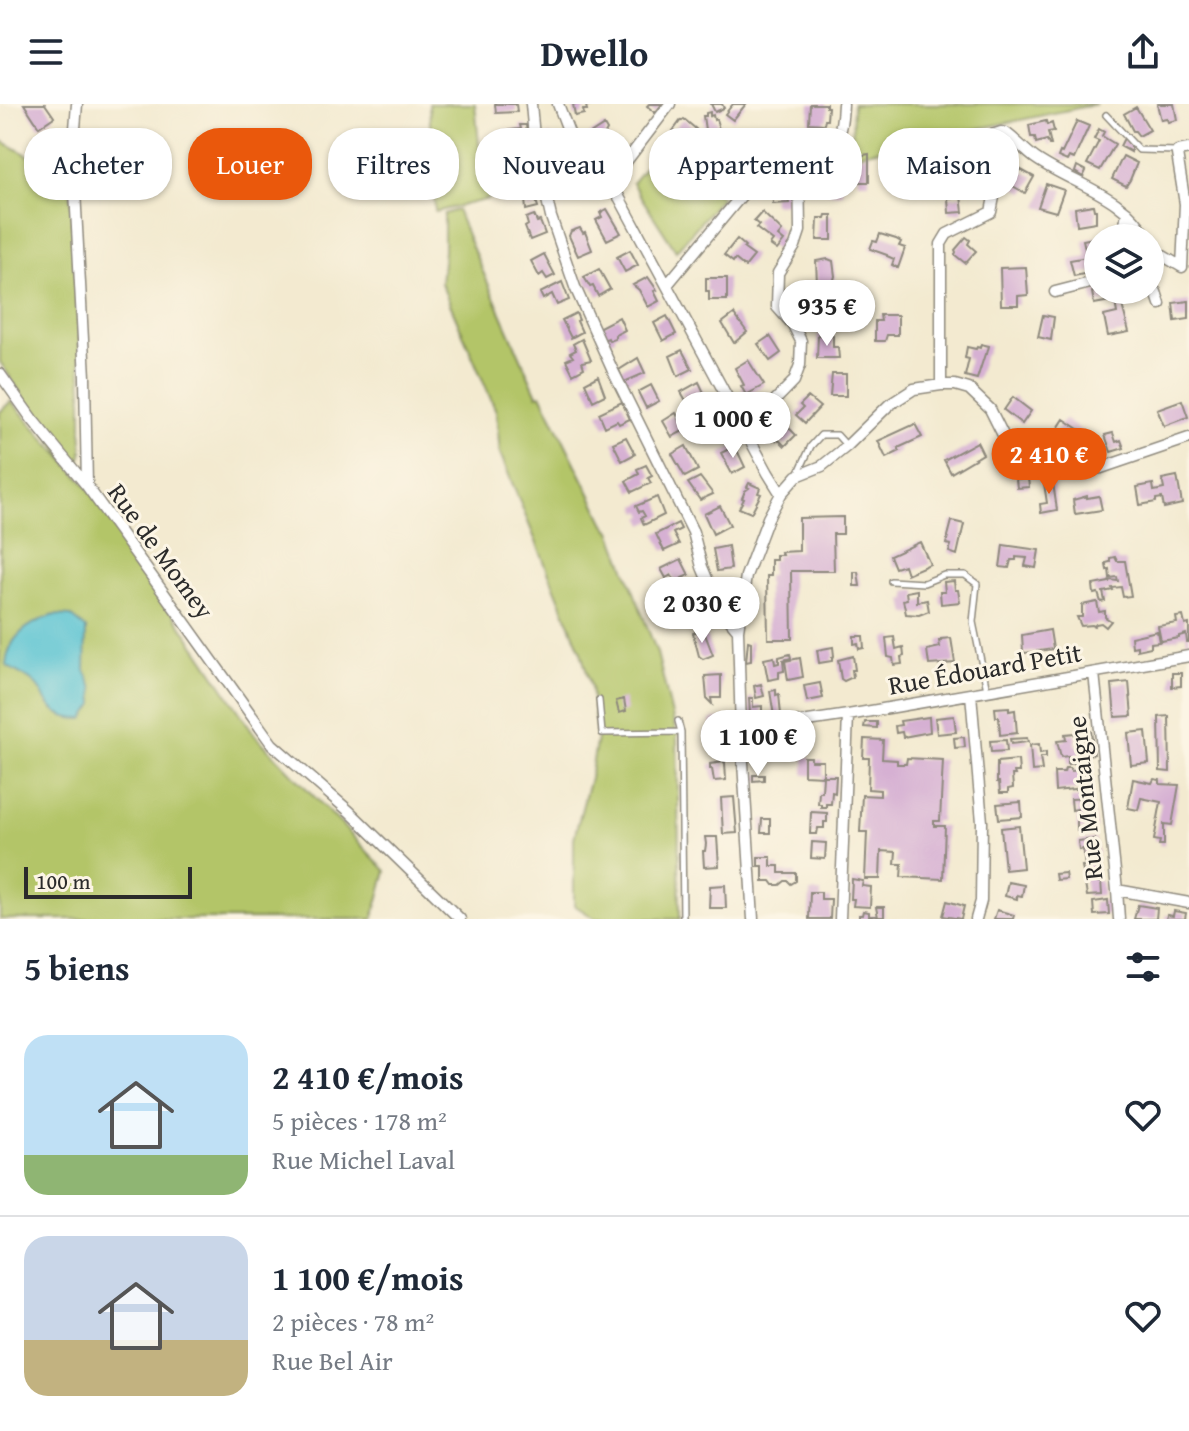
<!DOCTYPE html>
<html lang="fr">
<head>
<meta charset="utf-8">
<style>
	:root { --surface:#fff; --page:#f6f6f7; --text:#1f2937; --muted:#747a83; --line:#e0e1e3; --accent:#ea580c }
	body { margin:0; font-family:"Gentium Book Plus",serif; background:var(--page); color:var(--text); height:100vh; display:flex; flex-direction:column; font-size:30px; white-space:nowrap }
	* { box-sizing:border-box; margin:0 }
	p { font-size:26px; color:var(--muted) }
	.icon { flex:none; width:44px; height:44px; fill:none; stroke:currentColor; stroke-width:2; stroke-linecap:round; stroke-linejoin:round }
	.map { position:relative; height:815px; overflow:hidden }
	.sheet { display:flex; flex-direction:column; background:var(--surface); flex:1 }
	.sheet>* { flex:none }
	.top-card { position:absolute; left:24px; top:24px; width:1142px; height:72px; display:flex; gap:16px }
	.buttons { position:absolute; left:1084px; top:120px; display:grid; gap:16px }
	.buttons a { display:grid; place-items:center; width:80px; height:80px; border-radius:50%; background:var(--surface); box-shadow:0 2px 6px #0004; font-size:40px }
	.scale { position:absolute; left:24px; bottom:20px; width:168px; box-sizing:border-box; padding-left:8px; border:4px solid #2b2b2b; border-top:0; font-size:22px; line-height:28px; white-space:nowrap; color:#2b2b2b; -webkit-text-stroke:6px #fcf5e5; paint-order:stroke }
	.price { position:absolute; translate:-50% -68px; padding:0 18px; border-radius:28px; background:#fff; color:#222; font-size:26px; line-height:52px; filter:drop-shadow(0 2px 4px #0008) }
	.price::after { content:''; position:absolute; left:50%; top:48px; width:24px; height:18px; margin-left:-12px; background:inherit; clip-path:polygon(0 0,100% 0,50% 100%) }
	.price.selected { background:var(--accent); color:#fff }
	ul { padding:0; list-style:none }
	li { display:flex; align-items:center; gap:24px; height:200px; padding:0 24px }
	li+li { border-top:2px solid var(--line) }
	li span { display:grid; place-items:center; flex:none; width:224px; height:160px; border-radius:24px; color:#555 }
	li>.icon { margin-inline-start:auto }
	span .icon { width:96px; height:96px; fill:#fffc; stroke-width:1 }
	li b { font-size:34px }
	h2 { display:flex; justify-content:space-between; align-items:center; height:96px; padding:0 24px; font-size:34px }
	.chip { padding:0 28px; border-radius:32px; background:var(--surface); box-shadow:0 2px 6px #0004; font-size:28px; line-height:72px }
	.chip.selected { background:var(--accent); color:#fff }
	header { display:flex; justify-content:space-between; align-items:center; height:104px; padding:0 24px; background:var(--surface); font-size:36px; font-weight:700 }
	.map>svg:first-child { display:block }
	.green { fill:#b3c568; stroke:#6f784a; stroke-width:2 }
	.water { fill:#57c2d2; stroke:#41767e; stroke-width:2 }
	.building { fill:#d6b0d3 }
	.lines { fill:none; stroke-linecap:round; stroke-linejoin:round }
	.lane-casing { stroke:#8f8a7e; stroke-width:8 }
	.street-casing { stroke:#8f8a7e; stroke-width:13 }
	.lane { stroke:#fff; stroke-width:5 }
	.street { stroke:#fff; stroke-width:10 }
	.labels { text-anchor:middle; stroke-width:6; stroke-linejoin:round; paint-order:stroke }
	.street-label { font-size:26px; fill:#2b2b2b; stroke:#fcf5e5 }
</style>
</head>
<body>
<header><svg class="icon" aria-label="menu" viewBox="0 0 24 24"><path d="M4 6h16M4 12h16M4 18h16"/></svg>Dwello<svg class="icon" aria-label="share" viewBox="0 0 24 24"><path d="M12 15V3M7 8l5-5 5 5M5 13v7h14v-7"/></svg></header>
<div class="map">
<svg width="1189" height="815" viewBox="0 0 1189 815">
	<rect width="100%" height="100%" fill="#fcf5e5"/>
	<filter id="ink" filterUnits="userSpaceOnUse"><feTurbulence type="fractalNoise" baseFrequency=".0125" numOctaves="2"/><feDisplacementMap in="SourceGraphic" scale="16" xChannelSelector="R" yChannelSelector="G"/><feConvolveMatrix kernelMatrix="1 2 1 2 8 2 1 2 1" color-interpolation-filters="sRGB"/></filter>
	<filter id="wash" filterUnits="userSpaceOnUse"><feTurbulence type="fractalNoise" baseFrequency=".006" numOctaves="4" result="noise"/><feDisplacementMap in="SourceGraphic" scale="32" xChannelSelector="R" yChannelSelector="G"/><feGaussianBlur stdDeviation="1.8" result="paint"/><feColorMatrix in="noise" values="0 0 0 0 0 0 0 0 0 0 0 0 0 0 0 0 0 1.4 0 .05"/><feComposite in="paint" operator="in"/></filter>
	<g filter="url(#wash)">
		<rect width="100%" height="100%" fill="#f3ead0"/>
		<path class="green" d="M429,0h46l5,50 9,45 -54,13z
			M853,0h244l-245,51z
			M0,36l35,19 17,6 16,-11 14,237v61l-4,18 -15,-13 -63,-95z
			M658,47l64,46 -46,54 -44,-68z
			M457,106l12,30 68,155 4,-1 64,130 6,7 46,122 20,83 3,183h-84l-22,-14v-67l16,-60 7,-40 -6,-51 -10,-35 -81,-199 -4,-42 -55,-128 3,-32v-37z
			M11,297l76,85 168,249 131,136 -13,48h-373v-507z"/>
		<path class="water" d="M55,511l16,1 15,12 -1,42 8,18 1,16 -10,15c-18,0 -29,-4 -39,-20 -4,-7 -5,-11 -11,-16 -9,-8 -19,-11 -28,-18 2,-29 24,-43 49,-50z"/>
		<g id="blocks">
			<path class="building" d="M24,0h21l9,13 -15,10z
				M495,0h21l1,8 -21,1z
				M573,0h18v1l-5,1 1,4h-4l1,4 -9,2z
				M649,0h13l-7,9 -8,-7z
				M711,0h11l2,4 -9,4z
				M733,0h13l-13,16 -8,-6z
				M810,0h16v3h2l-1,13h-2l-1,4 -15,-1z
				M1157,0h17l3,16 -9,2 -1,-3 -6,1z
				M1136,3l14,23 -11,6 -4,-5h-2l-9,-17z
				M710,8v4l3,-1 1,5 2,-1 4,14 -6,1v-4h-9l-2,-14h3v-3z
				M684,15l12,10 -6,7 4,3 -3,4 -4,-3 -7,9 -13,-11 4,-5 1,1 2,-2 -1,-1 8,-11 1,1z
				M1046,17l1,4 5,-2 2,8 -6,1 3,13h-2l-2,-5 -11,3 -1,-6h-4l-2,-12z
				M1077,17l12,5 -15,33 -5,-2 -2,4 -9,-4 2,-5 2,1z
				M520,21h6l1,9 -4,1v8l-19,2 -2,-14 19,-2z
				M604,21l3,5 -2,4 9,13 -8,7 -3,-5 -5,3 -2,-3 -1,2 -8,-11 2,-1 -2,-3z
				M1099,25l5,3 -2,4 13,8 -15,26 -13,-6 12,-23 -5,-2z
				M976,26l2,9h-6l3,14 -26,4 -2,-15 20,-2 -2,-7z
				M550,30l8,10 4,-4 10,13 -8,6 -10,-12 -5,4 -7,-10z
				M1124,34l7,8v6l-11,-6z
				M754,35l11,8 -6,8 -3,-3 -6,7 -2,-2 -3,3 -5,6 3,2 -10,13 -3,-2 -6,7 -14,-12 6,-8 7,5 4,-6 -7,-5 7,-9 11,7z
				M525,46l-1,7 4,13 -15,3 -2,-14 5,-1 -1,-6z
				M869,50v28h-11v-8l-6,1v-18z
				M1123,52l14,7 -7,17 -4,6 -14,-7z
				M572,61l17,24 -10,8 -9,-12 2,-2 -9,-12z
				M1014,62l20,11 -9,16 -19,-11z
				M1077,62l9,5 -3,6 -8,-5z
				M973,63l1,14 -19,3 -2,-15z
				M826,69h16v20h-15z
				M772,77h14l3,22 -16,1z
				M1046,80l18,6 -8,22 -18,-5z
				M537,84l2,7 -4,2 3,10 -12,3 -1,-11 -6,1 -2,-6z
				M961,92l2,16 -14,1 -1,-15z
				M1093,101l1,5h2v12l-19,3 -2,-17z
				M607,105l14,24 -14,7 -11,-20 6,-3 -2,-4z
				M762,108l20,19 -4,5 6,5 -7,9 -7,-5 3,-4 -17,-13 3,-3 -5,-4z
				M534,111l3,7 3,-1 5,13 -15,6 -5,-13 3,-2 -2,-7z
				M826,111h6v25h-15l1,-22h7z
				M580,124l3,5 2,-1 7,18 -14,6 -9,-20 2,-5z
				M880,130l16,5 5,3 -2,4 6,2 -7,20 -6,-3 2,-6 -7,-3v-1l-17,-6 3,-8 4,1z
				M966,133l4,3 -2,4 8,7 -11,12 -10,-8 1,-3 -1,-2z
				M1098,133v34l-24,5 -4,-16 17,-3 -4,-17z
				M737,135l8,7 -2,2 11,8 -9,11 -10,-8 -2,3 -9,-7z
				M630,146l8,15 -13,7 -8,-15z
				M544,150l11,21 -8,4 -4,-6 -4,3 -8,-15z
				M828,155l5,2 2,15 -2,7h-16l-1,-22z
				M1026,163l2,28 -10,1v9h-17l-1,-37z
				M599,165l11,20 -12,7 -5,-10 -3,1 -6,-10z
				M648,173l9,13 -3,1 5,10 -11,6 -9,-17 -6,-5z
				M706,174h21v22h-18v-9h-3z
				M562,178l7,18 -12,5 -5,-11 -9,5 -3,-6z
				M803,179h14v7h-14z
				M1101,186h25l1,8 -33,6 -2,-12z
				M806,194h22v15l-25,2v-9h4z
				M1121,197l8,31 -21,4 -4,-20 13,-3 -2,-11z
				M1189,197v18l-14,2 -2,-18z
				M576,209l3,7 -2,1 5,11 -11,6 -9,-18z
				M734,210l13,18 -13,11 -12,-20z
				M880,211h18v20h-11l-2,6h-10v-20h6z
				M1043,211l11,2 -3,23 -13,-3z
				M667,212l9,18 -13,7 -9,-18z
				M619,213l6,13 -10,5v4l-6,2 -1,-3 -5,2 -5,-12z
				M818,231h15v12h5l1,11h-22z
				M770,232l11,17 -11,8 -12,-17z
				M582,235l9,21 -9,2 2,6 -11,6 -7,-14 7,-3 -3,-4 6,-3 -3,-6z
				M981,240l8,2 -2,8h-2l-8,25 -12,-3 4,-17 -4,-1 2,-11 9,2 1,-2 3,1z
				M682,246l10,19 -14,7 -8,-20z
				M638,254l7,15 -21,9 -5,-12z
				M748,256l16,25 -18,10 -5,-9 3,-1 -9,-17z
				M832,270h14v22h-16z
				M598,272l7,19 -12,6 -8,-18z
				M699,278l7,15 -18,7 -7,-12z
				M651,281l8,16 -13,7 -8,-16z
				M808,293l12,10 -15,16 -9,-8 7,-7 -3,-3z
				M1013,293l18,14 -9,13 -18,-14z
				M1182,296l6,17 -24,9 -7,-17z
				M622,298l8,17 -11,5 -2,-3 -12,6 -6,-14z
				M719,302l5,8 -4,1 9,18 -11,6 -13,-26z
				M676,309l9,17 -13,7 -9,-16z
				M778,313l18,18 -11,11 -8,-8 -1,2 -10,-10z
				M1064,315l24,16 -9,14 -24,-16z
				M915,320l7,13 -24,11 2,3 -14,7 -8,-17z
				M1113,329l3,9 5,-2 3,8 -13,4 -6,-17z
				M626,333l9,17 -13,7 -9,-18z
				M977,338l6,12 -32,19 -7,-13z
				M686,342l12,24 -13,7 -13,-23z
				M735,342l10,21 -13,7 -11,-21z
				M646,361l6,11 -4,2 3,5 -19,9 -6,-11 13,-7 -2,-5z
				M1052,372l5,34 -16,3 -1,-9 7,-1 -4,-26z
				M1177,372l5,28 -18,4 -2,-10 -6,1v3l-16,3 -3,-18 16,-3 1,7 10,-2 -2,-10z
				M700,373l13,17 -13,6 -12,-17z
				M1028,374l1,9 -12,1 -1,-9z
				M749,379l11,5 -2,5 3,1 -10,19 -12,-5 5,-9 -2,-1 3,-7 4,-3 -2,-1z
				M1087,392v2l12,-2 3,14 -27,4 -2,-14z
				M657,393l7,18 -20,10 -3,-7 4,-2 -3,-5 -3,1 -3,-6z
				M720,402l10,19 -17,9 -9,-20z
				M843,413v17h-10l1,37h-43l1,68h-24l-1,-63h4v-16h5v-5h6l-1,-3 18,-1v-33z
				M952,417l12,3 -7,31 -8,-3 2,-7 -5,-1z
				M678,419l3,6 -8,4 6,11 -15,7 -8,-17z
				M920,438l10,22 -23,10 -3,-9 -9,3 -5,-12z
				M1003,441l36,5 -3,18 -11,-2 2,-8 -11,-1v3h-5l-2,8 -9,-1z
				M728,442l3,23 -14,2 -4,-22z
				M1115,453l2,4h8l6,35 -8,1 -2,-10 -9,1 1,2 -10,2 2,9 -4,1 -3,-9 -4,1 -1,-9 16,-3 1,-2 8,1 -1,-4 -7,1 -1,-9 -2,1 -1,-5v-2l4,-1v-4z
				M681,455l8,16 -7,3 4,8 -5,3 -10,-14 -5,3 -5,-9z
				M854,468h4l2,14h-6z
				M954,477l1,9h3l2,12 -19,2 -1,-12h5l-1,-10z
				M695,481l9,25 -13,6 -5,-13 -3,2 -3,-8 8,-4 -2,-4z
				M917,486v12l10,-2 2,11 -10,4 -13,-1 -3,-14 4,-1 -1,-7z
				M1097,498l2,10 6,-1v6l6,4 -5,6 -5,-4 -5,1 -2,2 -2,-1 -11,1 -4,-9h5v-12z
				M1183,512l2,9 4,-1v18h-2l-1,-8 -7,2v2l-18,3 -3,-15 19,-3 -1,-6z
				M703,525l10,26 -10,4 -4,-3 -6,-23z
				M1050,526l3,19 -28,4 -2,-2 -1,-16z
				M1157,527l2,11 -8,1v4l-14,3v-4l-5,1 -1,-10z
				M854,532h9l1,12 -5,1 -1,-6 -4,1z
				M894,533l2,12 7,-2 1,9 -3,1 1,7 -8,1 -1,-7 -5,-1 -2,-19z
				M951,534l4,25 -26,2 -2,-15 13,-3 -1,-6h2v-2z
				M748,537l3,1v19l-5,1z
				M833,543l1,9 -2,1v4l-13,2 -2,-13z
				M790,550l1,4 -8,2 1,11 -5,1v6l-11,2 -4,-21 10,-2 1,7 4,-1v-6z
				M853,552l2,14h-3l1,7 -9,4 -3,-2 -3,-19z
				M800,554l3,19 -15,3 -3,-19z
				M1172,569h9v13l-9,1z
				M721,571v23h-10l1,6 -5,-5 -2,-23z
				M1129,578l3,34 -17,1 -3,-33z
				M820,579l3,15 -16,3 -3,-15z
				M761,580l3,12 -8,2 -2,-12z
				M776,586v5l3,-1 2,21 -7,1 -4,-25z
				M749,594h4v9l9,-1v8l-12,1z
				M624,595l2,12 -7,2 -3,-12z
				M1009,603v4l6,-1 2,23 -17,2 -1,-18h-3l-1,-9z
				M954,612l2,16 -19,2 -2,-16z
				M1169,612l1,56 -10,-1 -1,-54z
				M929,613l1,15 -27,5 -1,-5 -6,1 -1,-7 6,-1 -1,-4z
				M720,615l1,10 3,-1 1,12 -18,1 -2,-9 6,-2 -1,-10z
				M865,618h12v6l-13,-1z
				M1091,627l3,23 -10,1 -2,-23z
				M1146,627l3,32 -18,2 -3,-32z
				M1075,629l1,13 3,-1 2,17 -13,2v-8l-7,1 -4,-16 9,-1 -1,-6z
				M964,633l1,10 -10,1 -1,-10z
				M764,634l1,4 5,-1 1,7 -19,1v-4l3,-5z
				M1027,634l1,4 -17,2 -1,-5z
				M864,635l19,1 -1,19 15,1v4h9l1,-6 36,2 -3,61h-6v5h11l-2,53 -42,-2 1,-13h-7l1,-12 -15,-1 -1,28h-15l2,-47h-7l2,-37 18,1v-6l-12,-1 1,-31h-6z
				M1006,636l1,11 -16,1 -1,-11z
				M1039,640l1,9 6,-1v5h-6l2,13 -10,1 -2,-26z
				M804,653h7v4h12v15l-19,-1z
				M1018,656l1,12h-5l1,3h-3l1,13 -5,1v4h-8l-1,-11h-2v-20z
				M725,658l1,18 -12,1 -2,-12h-2v-5z
				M1065,664h5l1,3 12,-1 1,18 -29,3 -1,-19h10z
				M753,671h11v5l-11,1z
				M823,672h13l-1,17 -3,-1 -1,12h-5v3h-5v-3h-3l1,-12h3z
				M1133,675l19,4 2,-4 6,1v4l19,1 -7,40 -8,-1v21h-5l1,-4 -6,-1 7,-38 -20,-4 -3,12 -10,-2z
				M734,693l3,36 -14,1 -2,-36z
				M1091,694l1,11h-4l1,6h5l2,13 -19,2v-21l-5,1 -1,-11z
				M1021,698l1,15 -23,2 -2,-15z
				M811,708l16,1v9h-3v6h-6l-1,6h-7z
				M762,715h8v14h-9z
				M1019,722l4,42 -18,2 -4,-42z
				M705,733h12l2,29 -15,1 -1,-16h2l1,-7z
				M1095,735l3,15 -3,1 1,10 2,17 3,-1 1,14 -15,1 -5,-30h3l-2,-17 -4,1 -1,-9z
				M812,738l14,1 -1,16 -14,-1z
				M758,753h13v9h8v7h17v8l-5,3 -3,-3h-3l-5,4h-6l-3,-4h-8v-15h-5z
				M1065,769l1,6 -10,1 -1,-6z
				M852,775l11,2 -1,5 9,1 -1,20 -17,-1 1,-7h-3z
				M1008,778l16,3 -2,11 -5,-1v4l-12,-3z
				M725,781l1,23h-17l1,-22z
				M810,788h11v7h10l-1,20h-21z
				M1108,796l1,14 -15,1 -1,-13z
				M947,797l17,5 -3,13 -18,-3z
				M1138,801l19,3 -1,11h-22z
				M876,803h8v10h-6z
				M997,806l17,5 -1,4h-19z
				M863,807l6,1v4h8v3h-18v-4h3z
				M1174,807l12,2 -1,6h-19l1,-4 6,1z"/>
		</g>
	</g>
	<g filter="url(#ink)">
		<use href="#blocks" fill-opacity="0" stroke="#8f8a7e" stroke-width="2"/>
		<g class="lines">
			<defs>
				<path id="lane" d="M1106,11l33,35 38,1
					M799,368l12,-26 10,-11h16l9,10
					M891,477l33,2 20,-8h21l12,9 -4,38 14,68
					M599,596l3,33 79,-1
					M678,617l3,11 2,187"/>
				<path id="street" d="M77,0l-4,49 12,224 2,109 185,258 77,67 111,108
					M531,0l4,44 16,69 24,70 37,82 81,163 9,35 17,40 19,23
					M558,0l13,34 15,23 33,36 149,276 13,21
					M609,80l61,-80
					M1127,108l-2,12 3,14
					M1150,141l3,5 29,17 3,-63 -8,-50 1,-3 11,-2
					M667,181l94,-113c6,-6 12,-13 21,-15 8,-3 17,0 26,-1 31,-2 34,-27 35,-52
					M1150,183l6,5 4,12
					M1055,188l43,-11
					M0,270l32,45 55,67
					M941,281v-141l6,-10 44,-22 3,-15 -5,-55 3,-7 9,-3 5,1c10,7 18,17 29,25 37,26 90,37 112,80
					M745,327l49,-50 6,-16 1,-24 -8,-16 -16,-18 1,-34 17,-27 5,-15 -1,-75
					M1094,569l23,217 2,29
					M971,590l11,128 -1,79 -5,18
					M741,627l107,-16 341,-59
					M1117,786l72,13
					M753,815l-12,-188 -3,-101 8,-54 22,-58 13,-24 16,-18 25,-10 25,-20 42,-41 25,-16 27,-4h14l14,4 21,20 13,26 16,20 20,11 19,5h24l19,-3 88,-30
					M840,815l8,-204"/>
			</defs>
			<use href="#lane" class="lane-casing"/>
			<use href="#street" class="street-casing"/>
			<use href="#lane" class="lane"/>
			<use href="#street" class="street"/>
		</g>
	</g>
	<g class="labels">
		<g class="street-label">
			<text transform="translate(161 447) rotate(54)" y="9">Rue de Momey</text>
			<text transform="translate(985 565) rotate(-10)" y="9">Rue Édouard Petit</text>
			<text transform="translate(1085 694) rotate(-96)" y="9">Rue Montaigne</text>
		</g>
	</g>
</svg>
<div class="buttons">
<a><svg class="icon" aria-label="layers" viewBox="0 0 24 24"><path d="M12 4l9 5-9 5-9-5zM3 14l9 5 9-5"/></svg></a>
</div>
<div class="scale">100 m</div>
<b class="price" style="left:827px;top:244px">935 €</b>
<b class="price" style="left:733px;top:356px">1 000 €</b>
<b class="price selected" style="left:1049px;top:392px">2 410 €</b>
<b class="price" style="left:702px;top:541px">2 030 €</b>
<b class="price" style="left:758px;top:674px">1 100 €</b>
<div class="top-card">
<a class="chip">Acheter</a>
<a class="chip selected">Louer</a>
<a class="chip">Filtres</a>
<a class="chip">Nouveau</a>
<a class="chip">Appartement</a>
<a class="chip">Maison</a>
</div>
</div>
<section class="sheet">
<h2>5 biens<svg class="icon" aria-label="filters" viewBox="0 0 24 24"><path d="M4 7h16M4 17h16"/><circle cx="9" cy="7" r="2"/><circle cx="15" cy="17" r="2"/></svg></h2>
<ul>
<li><span style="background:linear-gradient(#bfe0f5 75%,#8fb573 0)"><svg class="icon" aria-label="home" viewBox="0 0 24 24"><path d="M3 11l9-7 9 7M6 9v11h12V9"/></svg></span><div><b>2 410 €/mois</b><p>5 pièces · 178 m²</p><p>Rue Michel Laval</p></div><svg class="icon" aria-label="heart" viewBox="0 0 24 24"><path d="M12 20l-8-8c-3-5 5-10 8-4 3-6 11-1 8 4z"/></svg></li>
<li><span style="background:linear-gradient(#c9d6e8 65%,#c2b280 0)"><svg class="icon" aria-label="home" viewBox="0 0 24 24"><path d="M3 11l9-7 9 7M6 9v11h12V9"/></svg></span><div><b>1 100 €/mois</b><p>2 pièces · 78 m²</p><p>Rue Bel Air</p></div><svg class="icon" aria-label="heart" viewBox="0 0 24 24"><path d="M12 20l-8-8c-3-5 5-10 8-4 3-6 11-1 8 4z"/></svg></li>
</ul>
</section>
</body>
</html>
